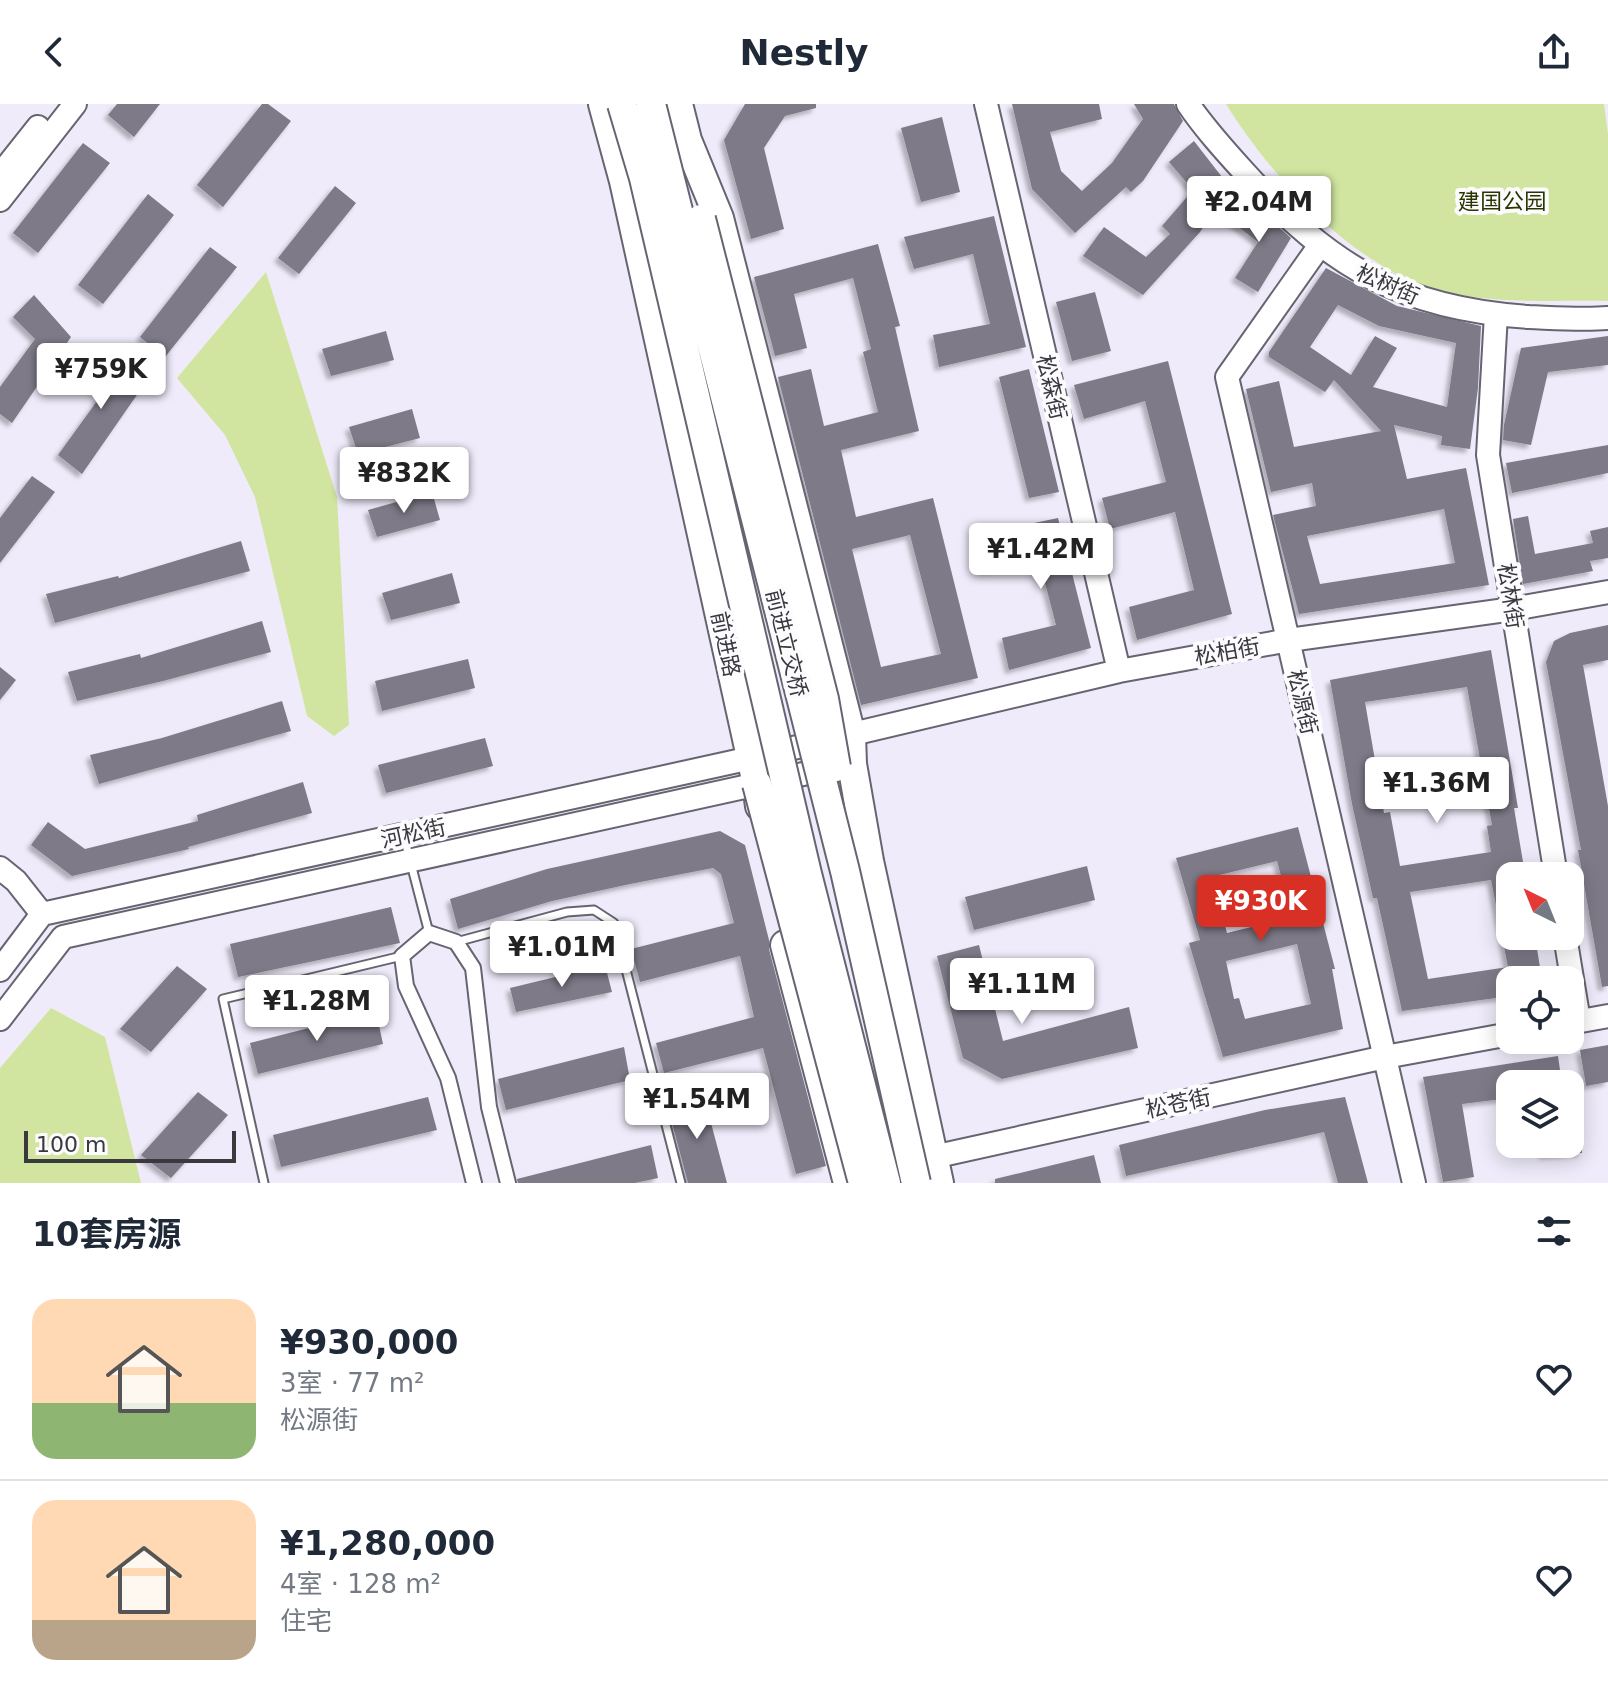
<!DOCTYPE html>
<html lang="zh">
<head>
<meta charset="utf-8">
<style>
	:root { --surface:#fff; --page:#f6f6f7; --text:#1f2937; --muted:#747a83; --line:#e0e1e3; --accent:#d93025 }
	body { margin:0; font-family:"DejaVu Sans","Noto Sans SC",sans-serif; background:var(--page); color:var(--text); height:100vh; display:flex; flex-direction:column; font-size:30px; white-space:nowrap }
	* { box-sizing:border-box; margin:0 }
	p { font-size:26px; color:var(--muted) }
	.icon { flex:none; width:44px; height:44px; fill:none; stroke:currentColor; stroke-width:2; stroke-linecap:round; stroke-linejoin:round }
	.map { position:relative; height:1079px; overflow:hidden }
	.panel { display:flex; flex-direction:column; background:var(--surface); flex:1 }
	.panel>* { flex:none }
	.needle { width:52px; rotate:317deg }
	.controls { position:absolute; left:1496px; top:758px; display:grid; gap:16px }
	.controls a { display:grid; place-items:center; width:88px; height:88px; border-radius:16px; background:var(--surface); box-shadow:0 4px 20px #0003; font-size:40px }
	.scale { position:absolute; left:24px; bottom:20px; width:212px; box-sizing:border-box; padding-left:8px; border:4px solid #3a393e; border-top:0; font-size:22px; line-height:28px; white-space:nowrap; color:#3a393e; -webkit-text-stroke:6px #fcfbfe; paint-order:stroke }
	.price { position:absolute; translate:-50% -68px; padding:0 18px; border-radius:8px; background:#fff; color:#222; font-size:26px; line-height:52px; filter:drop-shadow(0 2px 4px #0008) }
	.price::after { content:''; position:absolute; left:50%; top:48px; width:24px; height:18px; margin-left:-12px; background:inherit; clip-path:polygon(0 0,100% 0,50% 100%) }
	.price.selected { background:var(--accent); color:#fff }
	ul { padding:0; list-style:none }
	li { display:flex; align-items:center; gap:24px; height:200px; padding:0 32px }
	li+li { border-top:2px solid var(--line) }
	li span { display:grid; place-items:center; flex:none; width:224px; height:160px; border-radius:24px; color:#555 }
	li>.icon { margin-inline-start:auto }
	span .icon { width:96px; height:96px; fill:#fffc; stroke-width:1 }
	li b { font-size:34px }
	h2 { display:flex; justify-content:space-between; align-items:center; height:96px; padding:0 32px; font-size:34px }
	header { display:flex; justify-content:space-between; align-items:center; height:104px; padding:0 32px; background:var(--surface); font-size:36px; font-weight:600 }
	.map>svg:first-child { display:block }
	.green { fill:#d1e5a1 }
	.building { fill:#7e7a88; fill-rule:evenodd; filter:url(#shadow) }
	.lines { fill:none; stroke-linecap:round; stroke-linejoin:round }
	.lane-casing { stroke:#676471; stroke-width:11 }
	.street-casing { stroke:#676471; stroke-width:18 }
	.secondary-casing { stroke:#676471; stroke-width:26 }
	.highway-casing { stroke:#676471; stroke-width:32 }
	.lane { stroke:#fff; stroke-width:7 }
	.street { stroke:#fff; stroke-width:14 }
	.secondary { stroke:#fff; stroke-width:22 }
	.highway { stroke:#fff; stroke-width:28 }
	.highway-bridge-casing { stroke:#676471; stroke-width:32; stroke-linecap:butt }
	.highway-bridge { stroke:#fff; stroke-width:28 }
	.labels { text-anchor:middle; stroke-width:8; stroke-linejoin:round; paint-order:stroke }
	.park-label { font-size:22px; fill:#2a3601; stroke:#fcfbfe }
	.street-label { font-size:22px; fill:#3a393e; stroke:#fcfbfe }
</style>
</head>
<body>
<header><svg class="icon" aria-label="back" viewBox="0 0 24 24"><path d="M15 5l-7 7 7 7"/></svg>Nestly<svg class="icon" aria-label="share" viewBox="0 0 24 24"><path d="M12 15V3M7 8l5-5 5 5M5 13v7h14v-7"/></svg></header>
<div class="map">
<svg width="1608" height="1079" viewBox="0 0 1608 1079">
	<defs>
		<filter id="shadow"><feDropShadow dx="-4" dy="4" stdDeviation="2" flood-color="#0004"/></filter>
	</defs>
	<rect width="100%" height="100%" fill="#efebfa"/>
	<path class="green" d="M1226,0h378l4,30v167c-57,-1 -121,4 -177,-13 -80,-24 -162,-114 -205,-184z
		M266,168l71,225 12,228 -15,11 -27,-20 -52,-219 -30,-62 -48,-57z
		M51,904l54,29 36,146h-141v-115z"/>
	<path class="building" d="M117,0h43l-26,33 -26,-22z
		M262,0h6l23,17 -68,86 -26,-22z
		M745,0h71v4l-31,8 -21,32 20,81 -33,10 -27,-99z
		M1012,0h87l3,15 -52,13 11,39 21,20 30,-28 31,-44 -9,-15h40l9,17 -40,60 -12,11 -5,-5 -51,46 -43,-44z
		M942,13l18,75 -39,10 -20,-74z
		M1194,37l35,45 -29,46 -57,63 -60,-39 21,-29 42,30 24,-23 -8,-8 31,-36 -24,-28z
		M83,39l27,20 -72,90 -25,-20z
		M335,82l21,17 -57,71 -21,-16z
		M148,90l26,21 -71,89 -25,-19z
		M1246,94l45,40 -33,54 -23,-14 23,-36 -29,-22z
		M994,112l32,131 -87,20 -6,-32 57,-11 -17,-70 -59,15 -10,-32z
		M878,140l22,82 -5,1 24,104 -78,19 15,67 77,-19 45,180 -117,27 -83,-328 33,-8 13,57 54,-14 -15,-60 8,-3 -18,-71 -59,16 13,54 -32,8 -21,-79zM910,431l31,119 -60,13 -29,-118z
		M210,143l27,20 -72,90 -25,-20z
		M1326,164l71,38 84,20 -3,62 -8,61 -29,-4 1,-9 -48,-11 13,54 59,-11 23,117 -190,29 -26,-99 43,-9 -4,-23 -41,9 -25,-103 33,-8 15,66 87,-16 -47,-51 -9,12 -56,-35v-5zM1338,201l41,21 77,17 -9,64 -74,-20 24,-39 -22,-12 -24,39 -41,-28zM1444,405l11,54 -135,21 -13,-48z
		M1095,188l16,59 -39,10 -16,-59z
		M34,191l37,42 -59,86 -12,-9v-27l35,-48 -22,-22z
		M386,227l8,29 -63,16 -9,-27z
		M1608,232v29l-60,7 -17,73 -28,-5 1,-15 17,-77z
		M105,243l36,42 -59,85 -24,-19 47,-65 -21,-21z
		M1168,257l64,253 -95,26 -8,-33 65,-17 -19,-78 -65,17 -8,-31 64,-16 -21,-81 -61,18 -10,-34z
		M1029,265l30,123 -30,6 -30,-121z
		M412,305l8,29 -62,16 -9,-27z
		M1608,341v28l-96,20 -6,-30z
		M32,372l23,16 -55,71v-45z
		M432,388l8,28 -63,17 -9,-27z
		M1528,412l7,38 58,-11 -3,-12 18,-4v31l-18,3 3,10 -70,13 -10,-65z
		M1058,414l33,130 -82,22 -7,-32 54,-13 -18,-69 -51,14 -9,-35z
		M241,437l9,30 -195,52 -9,-29 72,-18 1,2z
		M452,469l8,30 -69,17 -9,-27z
		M262,517l9,31 -108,29 -86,20 -9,-29 72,-18 1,4z
		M1608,521v35l-25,5 25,141v180l-6,1 -24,-137h3l-35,-188 8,-21 16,-8z
		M1491,546l27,158h-4l11,66 -15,2v60h25l7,44h-32v16l-108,15 -25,-113h-4l-21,-94 -22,-124zM1467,583l25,138 -5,1 4,26 -91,14 -10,-54 -6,1 -19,-111zM1491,776l17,87 -80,12 -18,-87z
		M468,555l7,29 -93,23 -7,-30z
		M0,563l16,13 -16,20z
		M282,597l9,30 -192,53 -9,-29 72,-17z
		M485,634l8,28 -107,27 -8,-28z
		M303,678l9,31 -124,34 1,2 -117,27 -41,-31 17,-23 37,27 113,-28 -1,-6z
		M1298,723l37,142h-3l11,60 -120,28 -34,-114 11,-3 -24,-82zM1277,757l15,56 -65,16 -16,-56zM1297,840l14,60 -66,15 -6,-21 -5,1 -8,-38z
		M720,727l25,14 24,95v9l57,217 -30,8 -33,-126 -99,25 -8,-30 98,-26 -14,-61 -100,26 -9,-33 103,-26 -13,-49 -8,-6 -83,16 -78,17 -94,28 -8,-30 97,-30z
		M1087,762l8,34 -121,30 -9,-33z
		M391,803l9,36 -162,34 -8,-33z
		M979,841l24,96 126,-34 9,41 -136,31 -39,-21 -26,-102z
		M605,861l7,27 -96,20 -6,-24z
		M177,862l30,23 -56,63 -31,-23z
		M376,907l7,33 -125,30 -8,-31z
		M1608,941v37l-22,4 -6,-36z
		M624,943l6,33 -124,30 -8,-31z
		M1558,952l4,28h-52v14l-48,6 12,73 -31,5 -20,-105z
		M198,988l30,23 -57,63 -30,-23z
		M703,989l24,90h-39l-21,-79z
		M428,993l9,33 -156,37 -8,-32z
		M1345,993l23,86h-30l-14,-51 -198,44 -7,-31 146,-35z
		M1541,1040h41v9l-39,2z
		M651,1041l7,33 -23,5h-117l-1,-4z
		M1094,1051l7,28h-106v-4z"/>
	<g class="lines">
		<defs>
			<path id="lane" d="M404,733l25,96
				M456,838l111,-30 27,-2 20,13 67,260
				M264,1079l-41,-184 179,-43"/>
			<path id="street" d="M474,1079l-26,-105 -42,-92 -4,-30 27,-23 27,9 17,26 16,139 19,76"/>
			<path id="secondary" d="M986,0l133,567
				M1188,0c17,25 37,47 58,70 84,93 157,135 283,143 26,1 53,3 79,1
				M0,71l38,-48
				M0,96l75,-96
				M1320,141l-93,132 187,806
				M1496,210l-8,141 68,421
				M0,764l16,13 26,33
				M1565,832l14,85
				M0,866l42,-56 709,-156 368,-87 170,-31 224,-31 95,-17
				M0,915l63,-82 772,-170
				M1570,919l38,-7
				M868,1071l65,-18 452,-100 125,-23"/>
			<path id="highway" d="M603,0l21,77 133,603 3,22
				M678,0l9,36 1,16
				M687,36l32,78 132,517 1,29 17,97 70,322
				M785,841l63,238"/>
		</defs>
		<use href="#lane" class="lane-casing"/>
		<use href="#street" class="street-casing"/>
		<use href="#secondary" class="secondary-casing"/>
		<use href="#highway" class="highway-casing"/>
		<use href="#lane" class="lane"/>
		<use href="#street" class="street"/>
		<use href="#secondary" class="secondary"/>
		<use href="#highway" class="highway"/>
		<defs>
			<path id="highway-bridge" d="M622,0l22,74 163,696 79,309
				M651,0l194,767 71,312
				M701,115l123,480 12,68
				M757,680l106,399"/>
		</defs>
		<use href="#highway-bridge" class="highway-bridge-casing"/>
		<use href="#highway-bridge" class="highway-bridge"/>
	</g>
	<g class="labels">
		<g class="park-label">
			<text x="1502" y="105">建国公园</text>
		</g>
		<g class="street-label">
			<text transform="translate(1388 180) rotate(24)" y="8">松树街</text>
			<text transform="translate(1052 283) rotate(77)" y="8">松森街</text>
			<text transform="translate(1511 492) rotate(81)" y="8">松林街</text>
			<text transform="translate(787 539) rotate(76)" y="8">前进立交桥</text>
			<text transform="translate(726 540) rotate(78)" y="8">前进路</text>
			<text transform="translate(1227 547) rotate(-10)" y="8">松柏街</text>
			<text transform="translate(1303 598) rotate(77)" y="8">松源街</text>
			<text transform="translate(413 729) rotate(-12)" y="8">河松街</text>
			<text transform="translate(1178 999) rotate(-12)" y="8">松苍街</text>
		</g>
	</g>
</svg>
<div class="controls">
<a><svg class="needle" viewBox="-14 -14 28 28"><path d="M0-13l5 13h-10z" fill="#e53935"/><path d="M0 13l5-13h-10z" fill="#747a83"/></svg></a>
<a><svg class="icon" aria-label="locate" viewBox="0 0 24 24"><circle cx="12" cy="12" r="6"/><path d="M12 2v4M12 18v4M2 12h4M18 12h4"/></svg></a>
<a><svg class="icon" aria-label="layers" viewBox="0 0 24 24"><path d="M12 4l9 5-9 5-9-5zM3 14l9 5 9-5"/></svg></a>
</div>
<div class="scale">100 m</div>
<b class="price" style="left:1259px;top:140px">¥2.04M</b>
<b class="price" style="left:101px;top:307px">¥759K</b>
<b class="price" style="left:404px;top:411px">¥832K</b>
<b class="price" style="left:1041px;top:487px">¥1.42M</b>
<b class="price" style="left:1437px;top:721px">¥1.36M</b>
<b class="price selected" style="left:1261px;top:839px">¥930K</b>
<b class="price" style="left:562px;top:885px">¥1.01M</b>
<b class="price" style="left:1022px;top:922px">¥1.11M</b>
<b class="price" style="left:317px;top:939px">¥1.28M</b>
<b class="price" style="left:697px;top:1037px">¥1.54M</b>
</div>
<section class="panel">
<h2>10套房源<svg class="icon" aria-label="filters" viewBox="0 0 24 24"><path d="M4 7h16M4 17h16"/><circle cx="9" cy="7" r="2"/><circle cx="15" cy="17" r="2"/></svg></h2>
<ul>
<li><span style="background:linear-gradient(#ffd9b3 65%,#8fb573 0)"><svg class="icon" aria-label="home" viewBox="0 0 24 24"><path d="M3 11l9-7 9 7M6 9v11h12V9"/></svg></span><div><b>¥930,000</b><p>3室 · 77 m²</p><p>松源街</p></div><svg class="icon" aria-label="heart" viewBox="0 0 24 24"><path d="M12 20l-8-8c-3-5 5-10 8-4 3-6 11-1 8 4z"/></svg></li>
<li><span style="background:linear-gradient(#ffd9b3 75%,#b9a48a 0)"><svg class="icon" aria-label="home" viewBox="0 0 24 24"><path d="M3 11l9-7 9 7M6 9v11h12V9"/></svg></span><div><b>¥1,280,000</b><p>4室 · 128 m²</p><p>住宅</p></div><svg class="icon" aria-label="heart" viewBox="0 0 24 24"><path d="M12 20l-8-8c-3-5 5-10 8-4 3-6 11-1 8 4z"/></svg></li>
</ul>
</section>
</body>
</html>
